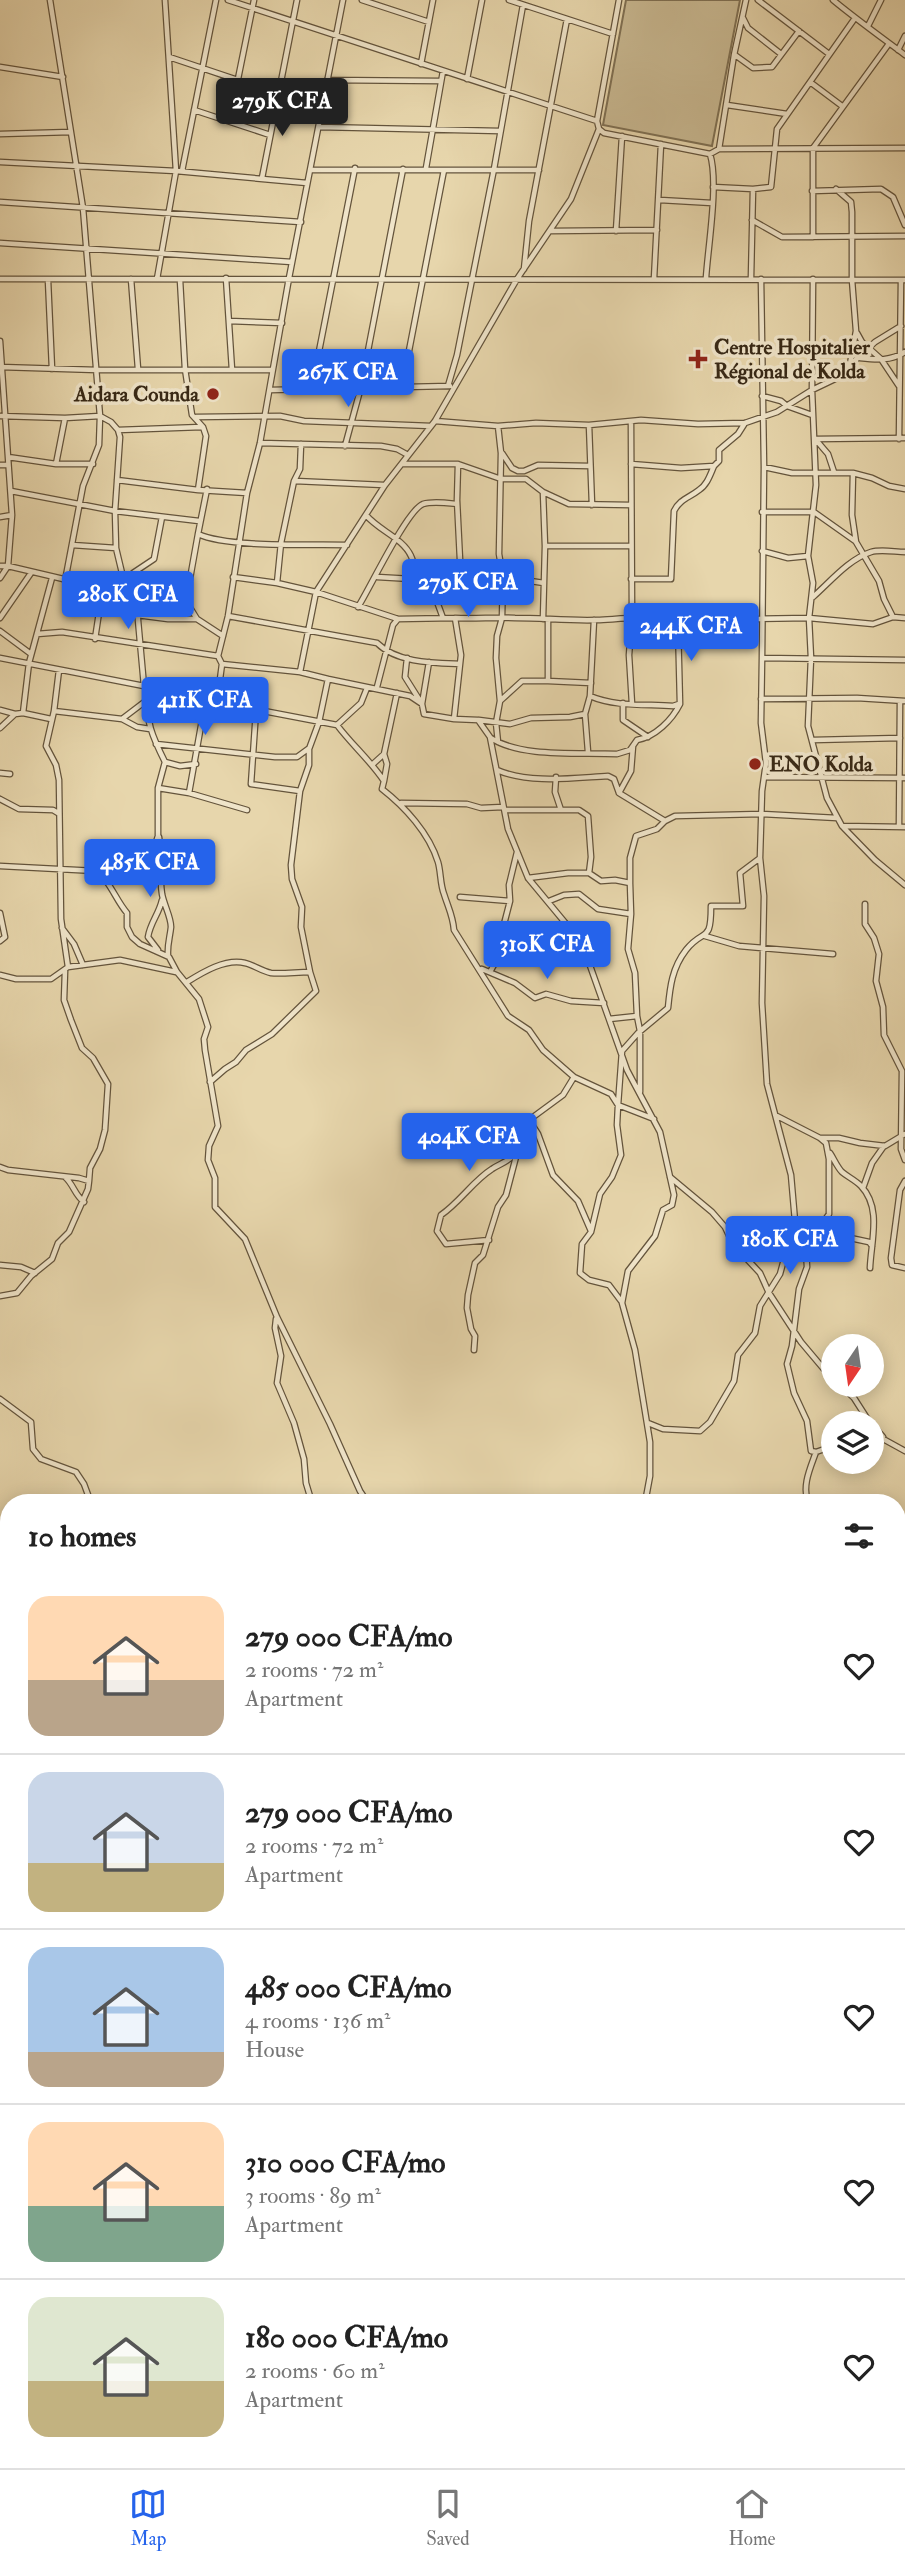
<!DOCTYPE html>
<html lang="en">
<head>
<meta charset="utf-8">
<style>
	:root { --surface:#fff; --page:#f6f6f6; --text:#222; --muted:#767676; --line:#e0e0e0; --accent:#2563eb }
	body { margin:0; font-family:"IM FELL Double Pica",serif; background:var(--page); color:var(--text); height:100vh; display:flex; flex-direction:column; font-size:26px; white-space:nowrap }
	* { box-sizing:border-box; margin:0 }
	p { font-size:23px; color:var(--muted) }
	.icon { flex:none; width:38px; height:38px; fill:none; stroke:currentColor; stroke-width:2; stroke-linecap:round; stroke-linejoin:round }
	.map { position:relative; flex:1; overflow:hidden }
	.drawer { position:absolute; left:0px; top:1494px; width:906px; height:975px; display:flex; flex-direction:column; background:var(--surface); border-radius:28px 28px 0 0; box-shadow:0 4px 18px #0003 }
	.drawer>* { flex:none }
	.needle { width:46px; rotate:193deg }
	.buttons { position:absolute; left:821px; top:1334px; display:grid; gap:14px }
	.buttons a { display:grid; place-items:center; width:63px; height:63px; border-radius:50%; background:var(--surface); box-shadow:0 4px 18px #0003; font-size:35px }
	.price { position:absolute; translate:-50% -60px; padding:0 16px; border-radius:7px; background:var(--accent); color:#fff; font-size:23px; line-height:46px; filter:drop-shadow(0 2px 4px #0008) }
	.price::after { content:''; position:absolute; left:50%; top:42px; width:21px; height:16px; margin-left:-10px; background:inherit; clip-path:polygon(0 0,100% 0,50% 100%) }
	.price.current { background:#222; color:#fff }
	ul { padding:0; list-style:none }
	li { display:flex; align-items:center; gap:21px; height:175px; padding:0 28px }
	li+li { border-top:2px solid var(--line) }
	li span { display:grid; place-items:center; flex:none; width:196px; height:140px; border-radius:21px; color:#555 }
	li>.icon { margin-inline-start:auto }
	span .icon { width:84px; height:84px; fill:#fffc; stroke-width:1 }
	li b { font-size:30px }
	h2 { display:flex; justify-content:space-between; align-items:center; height:84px; padding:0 28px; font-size:30px }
	.tabs { display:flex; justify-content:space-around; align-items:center; height:98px; border-top:2px solid var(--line); background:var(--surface); font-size:19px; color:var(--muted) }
	.tabs a { display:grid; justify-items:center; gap:4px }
	.tabs .current { color:var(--accent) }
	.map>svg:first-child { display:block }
	.green { fill:#c9b992; stroke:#807154; stroke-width:2 }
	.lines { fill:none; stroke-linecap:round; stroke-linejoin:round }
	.minor-casing { stroke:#64543c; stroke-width:7 }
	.secondary-casing { stroke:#382916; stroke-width:9 }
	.minor { stroke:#efe4c9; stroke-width:4.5 }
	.secondary { stroke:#efe4c9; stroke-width:6 }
	.poi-dot { fill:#8f2418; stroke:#efe4c9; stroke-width:2.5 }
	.labels { text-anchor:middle; stroke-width:7; stroke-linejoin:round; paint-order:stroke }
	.poi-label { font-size:21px; font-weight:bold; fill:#382916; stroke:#efe4c9; text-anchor:start }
</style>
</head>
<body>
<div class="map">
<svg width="905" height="2468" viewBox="0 0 905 2468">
	<rect width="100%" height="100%" fill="#e7d6ac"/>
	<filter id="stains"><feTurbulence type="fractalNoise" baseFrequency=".00286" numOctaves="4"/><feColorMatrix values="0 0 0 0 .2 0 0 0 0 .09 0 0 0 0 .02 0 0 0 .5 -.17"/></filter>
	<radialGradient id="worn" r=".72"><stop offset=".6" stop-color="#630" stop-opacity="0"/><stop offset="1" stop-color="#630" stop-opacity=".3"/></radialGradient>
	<path class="green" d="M626,0h114l-28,146 -109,-21z"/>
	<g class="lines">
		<defs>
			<path id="minor" d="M50,0l33,208 17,208 -1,29 -16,41 -18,95
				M228,0l369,121
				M343,0l-54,278 -29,165 -13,50 -19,123 -10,40 4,8 -5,38 120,23c15,20 33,35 47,56l-2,8c23,18 47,44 56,73 3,10 2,22 6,32 4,13 9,22 10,36l54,86 21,14 14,20 31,27 37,17 7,11 -1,20 4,30 -9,22 -12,17 -9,38 -9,12 -2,29 9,7 20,5 12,16
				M362,0l67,22
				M509,0l104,34
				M619,0l-22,121 2,8 5,4 106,21c9,29 -2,92 -4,124
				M758,0l71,54
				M833,0c23,19 48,37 72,55
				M743,18l5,10 33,26
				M868,26l13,-26
				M898,50l7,-14
				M735,55l18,13 19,-1 27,-36
				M169,57l152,51
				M421,64l12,-64
				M0,67l63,10
				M238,79l16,-79
				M467,79l15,-79
				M327,80l113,1
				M810,82l32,24
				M727,105l60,9
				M194,110l76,25
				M319,127l181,4
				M599,129l-28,70 -54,80 -82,142 -50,64 -69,107 82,27 57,-1 6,37 -7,64 24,1 12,17 18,92 20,49 54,65 45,127 33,62 14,63 -2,10 -9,5 -8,26 -27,35 -6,32 13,47 15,92v34l-5,27
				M0,134l71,-2
				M719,149l15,-94 12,-55
				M710,154l9,-5 186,-1
				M0,162l176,9 131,12
				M426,168l17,-97
				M310,170h229
				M182,171l34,-171
				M262,178l35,-178
				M713,187l40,2 18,-2 6,-58 78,-111
				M836,189l15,13 1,10v68l4,51 -6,33
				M812,191l69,-2 12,8 12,28
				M660,200l52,3
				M0,202l301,20
				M752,220l30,17 123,-1
				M550,231l107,-1
				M616,231l6,-95
				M813,237v-89l75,-103
				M0,243l292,19
				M524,269l5,-48 38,-202
				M226,278l6,92
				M751,278l2,-89
				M0,279l905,1
				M131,279l7,90
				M157,279l19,-108 -11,-171
				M654,279l7,-135
				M761,279l3,188 -2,191 143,2
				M813,279l-1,111 4,95 -8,71 5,27 -4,35 2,40 -3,68 19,72 15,28
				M48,280l4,89
				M180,280l5,89 7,46 11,12 3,9 -8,54
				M229,321l53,2
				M857,333l5,9 19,17 18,27
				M0,341l12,174 -4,51 -8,12
				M860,358c17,2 31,3 45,-6
				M0,367l97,3h175
				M448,386l9,-31 37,-186 29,-164
				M312,387l43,-219
				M402,387l42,-217
				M270,390l180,-4
				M762,396l19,5 6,5 25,9
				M0,416l65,2 35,-2 11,6 7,8 2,7 -5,74 1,37 11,46 10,15 7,77 5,6 68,10
				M196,417l84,-1 24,5 127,5
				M435,421l63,5 38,-3 53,2 52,-5 57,4 47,-1 32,-11 35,-22 23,-11 40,-37 26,-16
				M631,422l1,196 -3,37 3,49
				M589,425l3,80
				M498,426l3,27 -2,101 4,23 -1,41 -5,18 -1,22 4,43
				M118,430l84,-3
				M815,439l90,-1
				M899,439l2,-159
				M816,440l12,14 6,18
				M260,443l121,3 16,3 11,6
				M345,446l16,-59 42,-218
				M502,453l10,15 6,3h6l14,-6 52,1
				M8,457l48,7h37
				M56,464l9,-46
				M403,464h55l43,15h25l17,13 26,12 62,1
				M458,464l-1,36 4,80
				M631,464l50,4 33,-2 5,-5v-11l19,-16 7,-11
				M0,465h8
				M764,467l28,6h61l19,5 17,8 16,3
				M853,473l-1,42 4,27 23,39 5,18 9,18
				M117,480l81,10 49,3
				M295,481l89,4
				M207,489l-9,45c31,14 111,10 149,11
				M11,491l104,20 84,10
				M762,512h52l41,29
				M366,515c12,15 37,23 45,41 3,6 4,15 5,22
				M0,517l12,-2
				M72,545l44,3
				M545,546h86
				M762,551l26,7 20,-2
				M0,566h8l119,28 59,7 11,18 26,17
				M233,577l44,6 39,9 -16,80
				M377,577l52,3 74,-3 41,6
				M631,579h40l3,-68c6,-12 15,-13 25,-21 8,-5 11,-15 15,-24
				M429,580l14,38
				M126,583l7,-10 21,-14 8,-42
				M277,583l4,-40 13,-62 6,-12 1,-25
				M95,588l5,18 -5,33
				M813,597c17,-15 36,-38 58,-45 10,-3 24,0 34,0
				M186,601l12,-67
				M358,607c12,-19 49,-97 65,-103 10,-3 24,-1 34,0
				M137,615l31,4h28
				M228,616l149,27c20,20 56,20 83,21
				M0,618l31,-45
				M455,618c21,1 40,-1 60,0 27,0 55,3 82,2 26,-1 58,-6 81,5l2,79c-8,16 -25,33 -43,36l-7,10 -13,4c-37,-2 -96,4 -126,-16
				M543,619l2,-73 -2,-54
				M548,619v62l43,2
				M673,620l136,-2 64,6 20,-7 12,1
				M0,631l31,23
				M37,634l25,-2 156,24
				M0,658l144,28
				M407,658l-2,19 17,27 2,10 30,5
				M222,664l78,8 28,7 -9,43 -10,27v16l-9,26 -49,-7 5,-73
				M59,670l-5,41 -8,35 10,19 3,15 2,139 7,48
				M328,679l82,17 12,8 7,-42
				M377,687l16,-62 5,-6
				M149,692c-6,25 5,48 16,70l15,4 16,-2
				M590,696c25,11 57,8 83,10l6,-2
				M761,699l96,-1 48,3
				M623,703v17l25,17
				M0,710l15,4
				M54,711l68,8 15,8 13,2
				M23,713l28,6
				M585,714l3,38
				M122,719l25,-19
				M479,720l31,4 21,-6 39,-1 15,-3 5,-18 4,-76
				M337,725l24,-22 6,-15
				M0,728l15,-14 8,-1 6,-50 23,-85
				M813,740l87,-2
				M498,742l-2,-19 4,-22 22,-20h26
				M156,744l119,13h22l11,-8
				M373,764l11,-10
				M497,770c32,14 75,8 111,6l6,3 5,14 46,28 10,-5 87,-2 75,4
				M0,773l10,1
				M556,777l-1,15 6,18
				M764,777l141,1
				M384,781l3,-17 -3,-10 13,-61
				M158,788l31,5 58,17
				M189,793l13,-73 8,-17
				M619,793l12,-22 2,-25
				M0,799l19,10 34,1 5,3
				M401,803l66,1 14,4 22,-1
				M505,810h74l9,6 3,41 -2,16
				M899,827l1,-126
				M905,827l-63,-1 33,34 30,25
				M159,837c3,19 0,38 3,57 2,11 9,23 9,33 -1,10 -4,18 -3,29
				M760,858l4,38 -2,107 5,81 24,91 4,46 3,9 -3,13
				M0,866l96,5c15,11 19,28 31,42v14l5,10 8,7 29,13 8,15 22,27 9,28 -4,12 1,11 13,76 -9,20 -1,14 7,18v29l30,32 32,78 53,107 30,67 8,12
				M98,871c8,-2 12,-7 19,-13 11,-9 23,-11 38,-13l3,-9v-48l7,-26
				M528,878l40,-5h21l12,8 14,-1 15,3v-25l6,-22 21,-7 8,-8
				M460,897l50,4
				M549,901l15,-6 15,-1 19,15 33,5
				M865,904v20l9,14 5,16 -3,27 7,26 1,28 18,36 -1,78 4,11
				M0,913l5,24 -5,4
				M62,928l12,16 9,21
				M705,936l34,10 94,8
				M158,950l-10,-13c2,-14 11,-23 14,-37
				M482,969l33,14 20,15 11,-4 25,7 33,2
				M490,972l10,-18 -1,-19 4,-7 7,-27 -1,-16 8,-33
				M0,975l16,4h35l17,-12 52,-7 56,12
				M187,982c16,-10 39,-24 58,-19 9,2 16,8 26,10 12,1 26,-1 39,-1l-9,-45 1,-20 -10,-28 -1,-14 9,-74
				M637,1016l3,15v61
				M609,1019l28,-3 -2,-43 -7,-24 3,-35 -1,-31
				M210,1082l15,-13 11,-7 10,-12 26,-16 44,-43 -6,-19
				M654,1119l-36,-14 4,-54 16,-18 30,-25c2,-21 4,-40 18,-58 18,-23 25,-5 25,-44h32l-3,-33 20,-15 2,-67 4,-28 -5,-40 1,-65
				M529,1120l9,14 15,41 25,26 13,30
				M820,1138h19l21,5 25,3 20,-12
				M830,1153c4,6 7,14 12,19 6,5 13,8 19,14 21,22 10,55 9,82
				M0,1167l8,3 71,8 10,3 1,-13 10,-19 5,-19 3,-46 -15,-26 -11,-10 -11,-28 -7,-20 1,-29
				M65,1177c9,8 9,17 19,25
				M670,1177l42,35 13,15 8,17 27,29 9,20 32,49 32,38
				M905,1181l-5,9 -9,68 1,7 13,3
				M863,1188l9,-25 12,-17
				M820,1226l7,7 42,9 3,4
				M489,1240l-43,4 -9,-13 4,-16c19,-13 32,-34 51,-46 9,-6 16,-7 23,-15
				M810,1242l-4,8 1,17 -8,22 -7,57 -5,18 7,29 13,28 4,30 5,1 17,-6
				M0,1265l21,2 14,6
				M0,1296l17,-3 14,-17 21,-17 6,-16 11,-11 19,-43 1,-8
				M276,1319l-1,9 6,28 -4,27 17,40 10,36 2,24 6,20
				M474,1350l1,-14 -4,-7 -4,-21 1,-13 7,-32 8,-8 15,-48 8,-12 16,-61 7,-14 34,-25 11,-18
				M839,1384l15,14 16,25
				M0,1399l31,23 2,27 8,10 35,13 8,12 7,19
				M648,1423l15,6 37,2 10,-9 24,-41 4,-26 17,-22 5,-27 20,-32 6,-22 9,-9 7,-3 8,2 19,-28v-55l-3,-16 -6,-5 -43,-22
				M872,1424l11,13
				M872,1440h13l20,11
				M808,1503c-6,-18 2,-34 8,-51
				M0,1853l9,1
				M0,2037l9,2
				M0,2175l9,11
				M433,2460l3,8
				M677,2460l3,8"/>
			<path id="secondary" d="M0,1909l9,22
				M103,2468l2,-8"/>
		</defs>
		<use href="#minor" class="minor-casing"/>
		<use href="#secondary" class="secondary-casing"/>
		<use href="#minor" class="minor"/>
		<use href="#secondary" class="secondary"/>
	</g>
	<g class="poi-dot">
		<path d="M694.5 348.5h7v7h7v7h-7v7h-7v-7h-7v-7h7z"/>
		<circle cx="213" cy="394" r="7"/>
		<circle cx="755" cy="764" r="7"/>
	</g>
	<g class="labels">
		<g class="poi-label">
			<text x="714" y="354">Centre Hospitalier<tspan x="714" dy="24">Régional de Kolda</tspan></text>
			<text x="199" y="401" text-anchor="end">Aidara Counda</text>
			<text x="769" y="771">ENO Kolda</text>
		</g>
	</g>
	<rect width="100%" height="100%" filter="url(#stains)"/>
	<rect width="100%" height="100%" fill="url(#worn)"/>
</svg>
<div class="buttons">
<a><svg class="needle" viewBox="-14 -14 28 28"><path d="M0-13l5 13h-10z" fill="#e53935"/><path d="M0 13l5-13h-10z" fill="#767676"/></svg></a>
<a><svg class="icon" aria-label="layers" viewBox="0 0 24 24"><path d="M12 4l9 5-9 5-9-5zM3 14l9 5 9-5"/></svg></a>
</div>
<b class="price current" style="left:282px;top:138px">279K CFA</b>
<b class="price" style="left:348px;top:409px">267K CFA</b>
<b class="price" style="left:468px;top:619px">279K CFA</b>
<b class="price" style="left:128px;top:631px">280K CFA</b>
<b class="price" style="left:691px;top:663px">244K CFA</b>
<b class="price" style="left:205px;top:737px">411K CFA</b>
<b class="price" style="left:150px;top:899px">485K CFA</b>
<b class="price" style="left:547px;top:981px">310K CFA</b>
<b class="price" style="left:469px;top:1173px">404K CFA</b>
<b class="price" style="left:790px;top:1276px">180K CFA</b>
<section class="drawer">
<h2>10 homes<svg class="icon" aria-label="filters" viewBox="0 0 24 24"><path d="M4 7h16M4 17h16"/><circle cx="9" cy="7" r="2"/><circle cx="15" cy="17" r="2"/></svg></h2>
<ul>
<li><span style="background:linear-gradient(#ffd9b3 60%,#b9a48a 0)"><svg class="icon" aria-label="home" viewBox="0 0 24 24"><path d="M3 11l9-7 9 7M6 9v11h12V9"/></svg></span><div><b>279 000 CFA/mo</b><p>2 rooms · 72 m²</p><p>Apartment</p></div><svg class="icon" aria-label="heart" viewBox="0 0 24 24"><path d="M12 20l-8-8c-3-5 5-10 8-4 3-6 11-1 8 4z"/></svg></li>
<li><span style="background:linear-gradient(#c9d6e8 65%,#c2b280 0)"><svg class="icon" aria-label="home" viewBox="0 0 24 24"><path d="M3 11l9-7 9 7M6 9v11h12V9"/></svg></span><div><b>279 000 CFA/mo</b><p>2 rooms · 72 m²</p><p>Apartment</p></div><svg class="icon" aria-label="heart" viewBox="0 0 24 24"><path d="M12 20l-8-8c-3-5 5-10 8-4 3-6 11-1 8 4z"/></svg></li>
<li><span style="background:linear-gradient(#a9c7e8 75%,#b9a48a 0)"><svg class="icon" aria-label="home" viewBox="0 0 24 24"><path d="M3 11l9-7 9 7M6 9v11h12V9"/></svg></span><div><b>485 000 CFA/mo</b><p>4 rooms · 136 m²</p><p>House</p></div><svg class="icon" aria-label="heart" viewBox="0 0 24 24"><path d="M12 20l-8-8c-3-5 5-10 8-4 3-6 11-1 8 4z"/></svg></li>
<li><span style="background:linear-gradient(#ffd9b3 60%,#7fa58c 0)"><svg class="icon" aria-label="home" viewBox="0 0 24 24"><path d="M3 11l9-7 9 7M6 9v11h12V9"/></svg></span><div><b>310 000 CFA/mo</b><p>3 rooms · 89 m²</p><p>Apartment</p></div><svg class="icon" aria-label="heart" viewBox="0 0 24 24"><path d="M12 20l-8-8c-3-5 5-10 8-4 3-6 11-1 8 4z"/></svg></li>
<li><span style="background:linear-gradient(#dfe7d0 60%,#c2b280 0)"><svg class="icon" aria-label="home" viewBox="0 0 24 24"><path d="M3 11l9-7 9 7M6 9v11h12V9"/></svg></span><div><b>180 000 CFA/mo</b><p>2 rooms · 60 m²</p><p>Apartment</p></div><svg class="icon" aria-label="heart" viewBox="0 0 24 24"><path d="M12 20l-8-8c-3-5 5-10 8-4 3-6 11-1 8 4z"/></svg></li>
</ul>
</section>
</div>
<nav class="tabs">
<a class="current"><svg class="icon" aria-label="map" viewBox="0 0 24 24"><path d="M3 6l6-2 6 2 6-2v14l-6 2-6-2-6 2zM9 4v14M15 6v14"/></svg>Map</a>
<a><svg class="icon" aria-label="saved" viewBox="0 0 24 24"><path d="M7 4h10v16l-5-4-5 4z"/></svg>Saved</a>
<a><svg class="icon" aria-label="home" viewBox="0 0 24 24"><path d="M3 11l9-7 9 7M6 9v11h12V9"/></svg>Home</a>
</nav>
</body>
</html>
